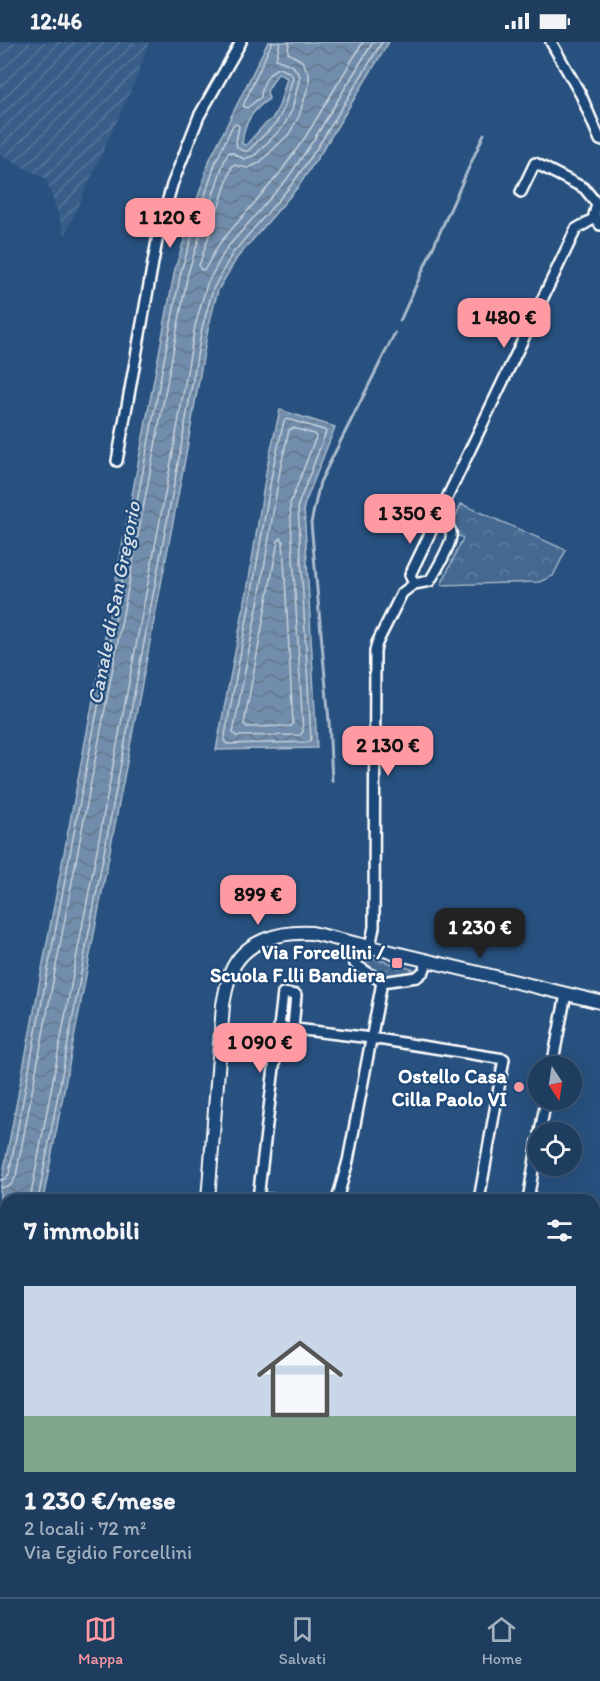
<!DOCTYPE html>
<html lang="it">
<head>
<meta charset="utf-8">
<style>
	:root { --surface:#1e3d5f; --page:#264465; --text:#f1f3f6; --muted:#a1aebd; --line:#3c5674; --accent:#ff9aa2 }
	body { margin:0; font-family:Itim,sans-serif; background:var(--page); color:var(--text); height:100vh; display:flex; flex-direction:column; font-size:22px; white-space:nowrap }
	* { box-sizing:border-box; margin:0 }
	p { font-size:20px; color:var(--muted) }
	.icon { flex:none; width:33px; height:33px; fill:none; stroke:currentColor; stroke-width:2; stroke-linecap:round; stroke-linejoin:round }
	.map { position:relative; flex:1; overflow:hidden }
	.details { position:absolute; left:0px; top:1152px; width:600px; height:404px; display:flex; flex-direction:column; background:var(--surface); border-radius:18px 18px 0 0; box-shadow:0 6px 24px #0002,0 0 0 2px var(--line) }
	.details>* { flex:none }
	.needle { width:39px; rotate:168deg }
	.controls { position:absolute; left:528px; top:1014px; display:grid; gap:12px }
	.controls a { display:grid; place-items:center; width:54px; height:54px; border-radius:50%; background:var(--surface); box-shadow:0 6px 24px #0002,0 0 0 2px var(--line); font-size:30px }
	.price { position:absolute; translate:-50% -51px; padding:0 14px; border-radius:12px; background:var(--accent); color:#111; font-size:20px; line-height:39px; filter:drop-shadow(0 2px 3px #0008) }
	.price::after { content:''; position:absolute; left:50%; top:36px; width:18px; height:14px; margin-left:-9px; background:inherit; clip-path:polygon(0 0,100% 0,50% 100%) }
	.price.selected { background:#222; color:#fff }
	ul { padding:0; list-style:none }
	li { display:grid; align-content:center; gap:12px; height:318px; padding:0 24px }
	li+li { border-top:2px solid var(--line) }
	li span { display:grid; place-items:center; height:186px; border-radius:0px; color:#555 }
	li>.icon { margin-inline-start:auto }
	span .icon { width:108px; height:108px; fill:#fffc; stroke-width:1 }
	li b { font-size:26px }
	h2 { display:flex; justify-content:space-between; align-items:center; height:72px; padding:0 24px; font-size:26px }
	.status { display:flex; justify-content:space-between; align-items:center; height:42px; padding:0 30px; background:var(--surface); direction:ltr }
	.status svg { height:16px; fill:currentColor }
	.tabs { display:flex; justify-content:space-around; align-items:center; height:84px; border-top:2px solid var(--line); background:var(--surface); font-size:16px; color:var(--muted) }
	.tabs a { display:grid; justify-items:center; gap:3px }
	.tabs .selected { color:var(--accent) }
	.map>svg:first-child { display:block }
	.industrial { fill:url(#industrial-furrows) }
	.grass { fill:url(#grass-dots); stroke:#a2b4c8; stroke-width:1.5 }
	.forest { fill:url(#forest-crowns); stroke:#a2b4c8; stroke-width:1.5 }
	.pitch { fill:#446890; stroke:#a2b4c8; stroke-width:1.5 }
	.water { fill:url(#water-waves); stroke:#aabbcd; stroke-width:1.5; fill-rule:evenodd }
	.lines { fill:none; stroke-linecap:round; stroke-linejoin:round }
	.shore { stroke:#c6d1dd; stroke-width:1.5 }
	.stream { stroke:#aabbcd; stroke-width:3 }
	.street-casing { stroke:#fff; stroke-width:14 }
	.secondary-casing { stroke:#fff; stroke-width:16 }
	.street { stroke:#1f4a7a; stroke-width:9 }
	.secondary { stroke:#1f4a7a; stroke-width:12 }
	.poi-dot { fill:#ff9aa2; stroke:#1f4a7a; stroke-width:2 }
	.labels { text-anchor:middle; stroke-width:4.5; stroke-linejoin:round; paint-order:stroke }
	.poi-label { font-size:20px; font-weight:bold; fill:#fff; stroke:#1f4a7a; text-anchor:end }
	.water-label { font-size:21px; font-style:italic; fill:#d4dde6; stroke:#1f4a7a }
</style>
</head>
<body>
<div class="status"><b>12:46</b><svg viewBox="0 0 49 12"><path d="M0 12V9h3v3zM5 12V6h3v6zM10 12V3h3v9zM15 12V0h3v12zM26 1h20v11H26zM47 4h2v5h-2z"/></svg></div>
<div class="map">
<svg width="600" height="1555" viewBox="0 0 600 1555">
	<defs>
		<pattern id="industrial-furrows" width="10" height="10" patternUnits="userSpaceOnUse" patternTransform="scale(1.5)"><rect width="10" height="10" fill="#375d88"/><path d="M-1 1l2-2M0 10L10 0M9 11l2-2" fill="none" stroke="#55759a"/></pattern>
		<pattern id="grass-dots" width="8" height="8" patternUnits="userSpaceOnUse" patternTransform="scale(1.5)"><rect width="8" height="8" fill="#446890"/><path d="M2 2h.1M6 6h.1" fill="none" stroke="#607fa1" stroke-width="1.8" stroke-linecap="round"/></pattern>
		<pattern id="forest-crowns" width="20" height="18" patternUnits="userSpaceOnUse" patternTransform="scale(1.5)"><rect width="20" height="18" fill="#446890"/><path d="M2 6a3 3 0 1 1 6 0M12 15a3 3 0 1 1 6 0" fill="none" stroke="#607fa1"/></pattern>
		<pattern id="water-waves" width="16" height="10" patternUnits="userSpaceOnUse" patternTransform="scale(1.5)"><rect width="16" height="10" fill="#718dab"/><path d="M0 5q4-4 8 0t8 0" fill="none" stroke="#64768a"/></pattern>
	</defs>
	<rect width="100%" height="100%" fill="#28517f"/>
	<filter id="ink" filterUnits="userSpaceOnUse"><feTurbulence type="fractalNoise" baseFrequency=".0167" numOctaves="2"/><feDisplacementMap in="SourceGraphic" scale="12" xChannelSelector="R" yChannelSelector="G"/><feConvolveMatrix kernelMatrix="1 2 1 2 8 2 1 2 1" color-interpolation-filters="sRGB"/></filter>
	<g filter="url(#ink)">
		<path class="industrial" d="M0,0h149l-14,39 -70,154 -19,-56 -46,-24z"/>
		<path class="grass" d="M357,912l58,16 -2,3 -31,5 -25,-17z"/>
		<path class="forest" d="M461,462l105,46 -13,26 -14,6 -98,3 22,-47 -6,-3 -7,-10 4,-4z"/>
		<path class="pitch" d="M594,1363l6,1v89l-6,-1z"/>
		<path class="water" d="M268,0h121l-65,106 -26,39 -61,71 -19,32 -10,39 -22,125 -143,746h-37v195l-6,32v-237l175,-921 35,-110zM278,31l9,5 -8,28 -7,13 -9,7 -17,19 -4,-1c2,-21 10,-34 27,-45l-2,-8z
			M280,368l55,17 -31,79 13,242 -101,2 31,-159 20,-124z"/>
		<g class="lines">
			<path class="shore" d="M289,0l-1,11 14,8 7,13v10l-10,32 -10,18 -30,29 -11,5 -14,-3 -2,1 -33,100 2,4 4,-1 14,-25 61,-71 26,-37 57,-94
				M287,377l37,11 2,2 -28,73 13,235 -3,2 -81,2 -3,-3 28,-149 21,-124 11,-47z
				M293,386l21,6 2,3 -26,67 13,228 -3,3 -64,1 -3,-3 27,-140 20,-123 9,-40z
				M281,496l2,3 10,183 -2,2 -44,1 -3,-3 34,-183z
				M0,1138l5,-1 4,-5 172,-903 35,-110 17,-36 3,-1 3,2 -3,16 1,5 6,4h5l29,-29 7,-14 9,-31 -4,-5 -10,-4c-11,2 -18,19 -18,29l-14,11 -4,-2 29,-64
				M0,1146l11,-3 5,-9 172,-903 35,-109 5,-11 3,-1 13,7 11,-4 28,-28 9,-17 8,-34 -7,-10 -17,-7 4,-17
				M30,1158l143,-748 22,-126 12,-42 19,-35 61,-70 26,-38 60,-99
				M38,1158l142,-747 22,-125 11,-39 19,-35 61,-71 26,-38 63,-103"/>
			<path class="stream" d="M400,279l84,-187
				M332,739l-3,-60 -18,-198 9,-41 75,-149"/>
			<defs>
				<path id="street" d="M551,0l30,53 19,45
					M521,150l14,-29 49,25 14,17
					M600,162l-4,4 -2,7 6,10
					M117,419l41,-226 14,-50 27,-69 42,-74
					M414,542l-4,-9 166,-346 19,-11
					M353,901c-1,8 -3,14 2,21l27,18 35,-5 7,-6 3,-9
					M370,905l4,-20 1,-276 2,-8 25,-50 12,-9 16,-3c5,-9 24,-40 21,-49 -3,-9 -9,-11 -8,-22
					M279,985l4,-34 13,2 -3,33
					M552,1024l14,-72
					M540,1090l6,-32
					M277,1158l-19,-2 21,-171 92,11 133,21 -25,141
					M337,1158l11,-39 34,-179
					M528,1158l10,-59
					M594,1189l3,1
					M0,1465l6,1"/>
				<path id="secondary" d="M208,1158l15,-195c2,-11 4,-23 8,-33 13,-32 50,-41 81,-39l288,69
					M200,1555v-5"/>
			</defs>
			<use href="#street" class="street-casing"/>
			<use href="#secondary" class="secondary-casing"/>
			<use href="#street" class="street"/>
			<use href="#secondary" class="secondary"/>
		</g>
	</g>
	<g class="poi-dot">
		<rect x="391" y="915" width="12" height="12" rx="3"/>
		<circle cx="519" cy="1045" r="6"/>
	</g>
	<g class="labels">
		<g class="poi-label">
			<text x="385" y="917">Via Forcellini /<tspan x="385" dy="23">Scuola F.lli Bandiera</tspan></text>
			<text x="507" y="1041">Ostello Casa<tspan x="507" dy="23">Cilla Paolo VI</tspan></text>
		</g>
		<g class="water-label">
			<text transform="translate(114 561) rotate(-79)" y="7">Canale di San Gregorio</text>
		</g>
	</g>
</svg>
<div class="controls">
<a><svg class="needle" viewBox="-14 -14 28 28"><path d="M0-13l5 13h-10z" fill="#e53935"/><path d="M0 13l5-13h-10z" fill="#a1aebd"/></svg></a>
<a><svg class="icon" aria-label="locate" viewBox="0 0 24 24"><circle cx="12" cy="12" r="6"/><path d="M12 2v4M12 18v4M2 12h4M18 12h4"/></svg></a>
</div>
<b class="price" style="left:170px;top:207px">1 120 €</b>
<b class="price" style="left:504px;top:307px">1 480 €</b>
<b class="price" style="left:410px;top:503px">1 350 €</b>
<b class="price" style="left:388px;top:735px">2 130 €</b>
<b class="price" style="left:258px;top:884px">899 €</b>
<b class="price selected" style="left:480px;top:917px">1 230 €</b>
<b class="price" style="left:260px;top:1032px">1 090 €</b>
<section class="details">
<h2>7 immobili<svg class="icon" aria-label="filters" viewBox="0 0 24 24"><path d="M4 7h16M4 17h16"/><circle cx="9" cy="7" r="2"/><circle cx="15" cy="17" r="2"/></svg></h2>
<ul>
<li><span style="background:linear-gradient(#c9d6e8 70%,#7fa58c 0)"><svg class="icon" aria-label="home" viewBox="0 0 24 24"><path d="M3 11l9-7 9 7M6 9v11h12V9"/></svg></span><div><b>1 230 €/mese</b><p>2 locali · 72 m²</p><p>Via Egidio Forcellini</p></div></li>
</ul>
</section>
</div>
<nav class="tabs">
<a class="selected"><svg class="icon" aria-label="map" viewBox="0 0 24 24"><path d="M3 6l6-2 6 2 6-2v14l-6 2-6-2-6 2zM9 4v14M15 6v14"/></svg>Mappa</a>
<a><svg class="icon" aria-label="saved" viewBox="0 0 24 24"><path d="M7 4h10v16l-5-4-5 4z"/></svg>Salvati</a>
<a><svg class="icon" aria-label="home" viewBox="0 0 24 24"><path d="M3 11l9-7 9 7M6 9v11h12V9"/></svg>Home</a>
</nav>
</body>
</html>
